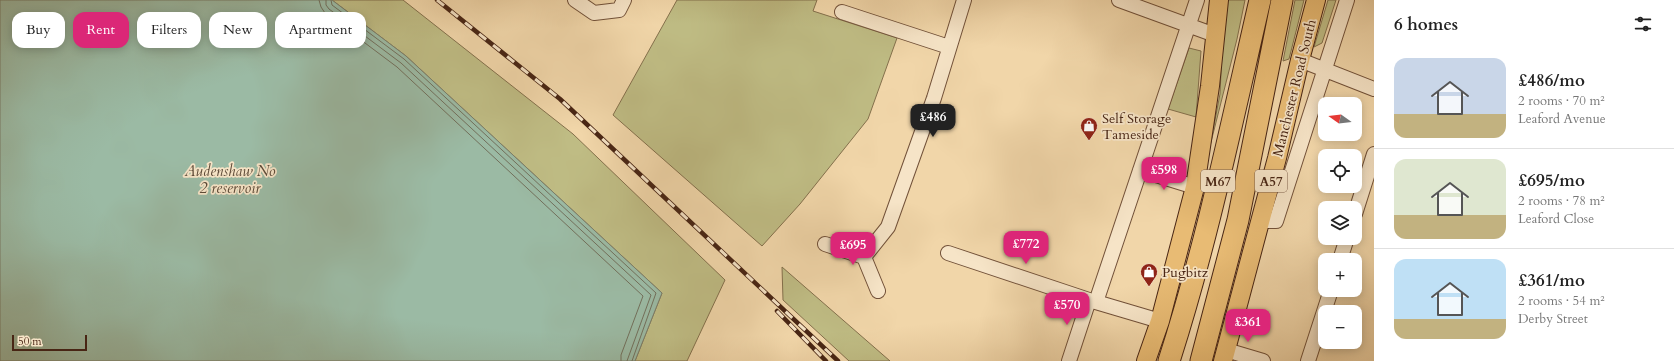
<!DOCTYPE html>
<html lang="en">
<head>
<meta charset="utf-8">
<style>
	:root { --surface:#fff; --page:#f6f6f6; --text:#222; --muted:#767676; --line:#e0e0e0; --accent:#db2777 }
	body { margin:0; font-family:Cardo,serif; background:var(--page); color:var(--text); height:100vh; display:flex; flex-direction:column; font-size:15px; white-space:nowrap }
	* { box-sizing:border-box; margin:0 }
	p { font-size:13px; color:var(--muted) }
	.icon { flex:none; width:22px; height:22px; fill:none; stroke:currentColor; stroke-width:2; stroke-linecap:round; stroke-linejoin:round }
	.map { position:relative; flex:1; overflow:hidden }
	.drawer { display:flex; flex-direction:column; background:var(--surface); width:300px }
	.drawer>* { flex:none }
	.top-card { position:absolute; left:12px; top:12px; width:380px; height:36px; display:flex; gap:8px }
	.needle { width:26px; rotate:284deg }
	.fabs { position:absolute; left:1318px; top:97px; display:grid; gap:8px }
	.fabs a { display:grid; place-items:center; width:44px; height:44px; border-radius:8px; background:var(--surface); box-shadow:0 2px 10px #0003; font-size:20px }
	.scale { position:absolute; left:12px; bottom:10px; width:75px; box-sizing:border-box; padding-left:4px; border:2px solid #482514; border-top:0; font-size:11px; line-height:14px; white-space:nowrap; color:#482514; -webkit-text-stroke:3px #f6e4c7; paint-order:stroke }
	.price { position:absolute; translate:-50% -34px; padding:0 9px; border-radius:8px; background:var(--accent); color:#fff; font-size:13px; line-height:26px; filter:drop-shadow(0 1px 2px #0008) }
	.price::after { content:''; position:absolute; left:50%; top:24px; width:12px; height:9px; margin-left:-6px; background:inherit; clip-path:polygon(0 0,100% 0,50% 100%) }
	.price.selected { background:#222; color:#fff }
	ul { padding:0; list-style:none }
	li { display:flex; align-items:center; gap:12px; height:100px; padding:0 20px }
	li+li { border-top:1px solid var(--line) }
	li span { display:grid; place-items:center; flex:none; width:112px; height:80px; border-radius:12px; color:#555 }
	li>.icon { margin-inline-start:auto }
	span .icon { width:48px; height:48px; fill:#fffc; stroke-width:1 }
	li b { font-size:17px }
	h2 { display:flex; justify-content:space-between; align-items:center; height:48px; padding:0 20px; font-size:17px }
	.tag { padding:0 14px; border-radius:12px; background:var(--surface); box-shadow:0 2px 10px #0003; font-size:14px; line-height:36px }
	.tag.selected { background:var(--accent); color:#fff }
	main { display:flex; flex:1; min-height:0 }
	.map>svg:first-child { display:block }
	.green { fill:#bfbc84; stroke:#84704c }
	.water { fill:#9bbaa4; stroke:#7a7e6a }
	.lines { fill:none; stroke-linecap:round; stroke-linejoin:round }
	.shore { stroke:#72705c; stroke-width:1 }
	.minor-casing { stroke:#725139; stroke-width:16 }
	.major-casing { stroke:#482514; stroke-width:20 }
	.highway-casing { stroke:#482514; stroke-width:23 }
	.minor { stroke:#f6e4c7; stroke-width:14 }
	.major { stroke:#e8bb74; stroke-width:18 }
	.highway { stroke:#e8bb74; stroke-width:21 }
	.rail-casing { stroke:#482514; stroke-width:4.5 }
	.rail { stroke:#f6e4c7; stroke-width:3; stroke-dasharray:9; stroke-linecap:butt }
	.labels { text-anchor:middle; stroke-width:3.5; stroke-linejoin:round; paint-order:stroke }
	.shield { fill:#f6e4c7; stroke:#7c5e4a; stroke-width:1 }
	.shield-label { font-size:13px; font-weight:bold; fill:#482514 }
	.street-label { font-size:14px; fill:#482514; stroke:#f6e4c7 }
	.poi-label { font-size:14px; fill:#482514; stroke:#f6e4c7; text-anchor:start }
	.water-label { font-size:15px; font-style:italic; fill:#5d4a38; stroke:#f6e4c7 }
</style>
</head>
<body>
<main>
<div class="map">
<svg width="1374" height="361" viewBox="0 0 1374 361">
	<rect width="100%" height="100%" fill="#f1d6a9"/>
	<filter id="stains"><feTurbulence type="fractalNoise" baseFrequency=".005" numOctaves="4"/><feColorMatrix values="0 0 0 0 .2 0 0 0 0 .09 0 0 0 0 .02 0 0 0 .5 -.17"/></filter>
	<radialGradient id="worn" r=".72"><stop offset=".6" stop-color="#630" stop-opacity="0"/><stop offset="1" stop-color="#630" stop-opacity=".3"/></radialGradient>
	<path class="green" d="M332,0h71l170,134 152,146 -38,81h-52l27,-68 -256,-237z
		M677,0h140l-4,11 84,27 -29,81 -68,85 -38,42 -149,-131z
		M1227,0h18l-8,39 -27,107 10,-52 2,-43z
		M1295,0h9l-15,59 -6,2z
		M1328,0h8l-14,43 -8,4z
		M1189,48l12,3 -5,66 -28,-8z
		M782,267l108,94h-41l-66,-61z"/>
	<path class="water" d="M0,0h332l74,56 256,237 -27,68h-635z"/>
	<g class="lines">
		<path class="shore" d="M319,0l2,7 4,6 72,54 246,229 -22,59v6
			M326,0v5l3,4 72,54 250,232 -24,66
			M331,0l1,5 72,54 252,234 -24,68"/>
		<defs>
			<path id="minor" d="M575,0l19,13 25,-3 5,-10
				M1119,0l96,35
				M842,12l107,35
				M1300,60l74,29
				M1140,170l55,17
				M1355,214l19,-60
				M1260,221h16l71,-221
				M825,244l39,13 14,34
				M948,253l141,47 71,21
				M864,257l24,-30 46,-129 30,-98
				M1340,260l7,-22
				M1096,302l101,-302
				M1226,350l37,11
				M1069,361l20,-61
				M1308,361l23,-71"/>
			<path id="major" d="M1146,361l14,-40 35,-134 15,-101 9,-86
				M1223,361l54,-203 23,-98 16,-60"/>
			<path id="highway" d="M1169,361c38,-118 63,-240 91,-361
				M1201,361l37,-141 44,-220"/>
		</defs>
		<use href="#minor" class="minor-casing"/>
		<use href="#major" class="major-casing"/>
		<use href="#highway" class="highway-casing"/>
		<use href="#minor" class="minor"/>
		<use href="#major" class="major"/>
		<use href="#highway" class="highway"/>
		<defs>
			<path id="rail" d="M437,0l123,99 278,262
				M777,311l49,50"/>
		</defs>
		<use href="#rail" class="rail-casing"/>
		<use href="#rail" class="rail"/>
	</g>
	<defs>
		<symbol id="shop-pin" viewBox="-11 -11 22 30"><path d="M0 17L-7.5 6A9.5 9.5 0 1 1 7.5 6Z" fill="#8f2418" stroke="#f6e4c7"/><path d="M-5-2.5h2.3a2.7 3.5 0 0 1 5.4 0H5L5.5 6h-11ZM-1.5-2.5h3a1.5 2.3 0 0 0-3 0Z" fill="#fff"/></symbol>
	</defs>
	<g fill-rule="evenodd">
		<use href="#shop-pin" x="1079" y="116" width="20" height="27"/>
		<use href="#shop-pin" x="1139" y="262" width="20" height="27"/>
	</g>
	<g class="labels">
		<g class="shield">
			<rect x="1201" y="170" width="34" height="22" rx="3"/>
			<rect x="1255" y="170" width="32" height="22" rx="3"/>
		</g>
		<g class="shield-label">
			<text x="1218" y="186">M67</text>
			<text x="1271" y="186">A57</text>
		</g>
		<g class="street-label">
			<text transform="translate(1294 88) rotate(-76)" y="5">Manchester Road South</text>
		</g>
		<g class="poi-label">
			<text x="1102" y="123">Self Storage<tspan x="1102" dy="16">Tameside</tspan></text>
			<text x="1162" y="277">Pugbitz</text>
		</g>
		<g class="water-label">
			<text x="230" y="176">Audenshaw No<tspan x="230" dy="17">2 reservoir</tspan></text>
		</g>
	</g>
	<rect width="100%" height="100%" filter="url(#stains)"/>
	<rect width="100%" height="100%" fill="url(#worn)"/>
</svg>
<div class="fabs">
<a><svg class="needle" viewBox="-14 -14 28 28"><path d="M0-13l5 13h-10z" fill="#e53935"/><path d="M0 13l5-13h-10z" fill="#767676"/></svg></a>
<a><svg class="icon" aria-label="locate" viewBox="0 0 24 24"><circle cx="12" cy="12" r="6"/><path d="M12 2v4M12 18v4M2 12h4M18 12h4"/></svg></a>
<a><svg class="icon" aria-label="layers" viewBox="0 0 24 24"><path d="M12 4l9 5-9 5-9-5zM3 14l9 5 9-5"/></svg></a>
<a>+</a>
<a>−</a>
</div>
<div class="scale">50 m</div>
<b class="price selected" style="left:933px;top:138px">£486</b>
<b class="price" style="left:1164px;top:191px">£598</b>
<b class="price" style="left:1026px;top:265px">£772</b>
<b class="price" style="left:853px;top:266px">£695</b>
<b class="price" style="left:1067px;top:326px">£570</b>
<b class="price" style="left:1248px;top:343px">£361</b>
<div class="top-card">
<a class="tag">Buy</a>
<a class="tag selected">Rent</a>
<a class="tag">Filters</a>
<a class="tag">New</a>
<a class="tag">Apartment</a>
</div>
</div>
<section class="drawer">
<h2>6 homes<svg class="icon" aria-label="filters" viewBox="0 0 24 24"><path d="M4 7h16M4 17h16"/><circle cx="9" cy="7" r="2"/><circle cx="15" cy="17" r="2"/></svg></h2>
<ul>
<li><span style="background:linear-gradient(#c9d6e8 70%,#c2b280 0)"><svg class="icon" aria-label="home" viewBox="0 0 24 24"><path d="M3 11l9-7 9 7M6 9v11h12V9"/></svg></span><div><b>£486/mo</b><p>2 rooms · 70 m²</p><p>Leaford Avenue</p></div></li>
<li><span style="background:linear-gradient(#dfe7d0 70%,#c2b280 0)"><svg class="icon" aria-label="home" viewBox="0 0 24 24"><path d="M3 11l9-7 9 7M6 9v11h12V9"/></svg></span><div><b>£695/mo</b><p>2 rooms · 78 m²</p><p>Leaford Close</p></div></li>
<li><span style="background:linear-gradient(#bfe0f5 75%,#c2b280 0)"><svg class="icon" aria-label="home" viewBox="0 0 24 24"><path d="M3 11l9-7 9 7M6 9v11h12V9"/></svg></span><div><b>£361/mo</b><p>2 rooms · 54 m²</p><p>Derby Street</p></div></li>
</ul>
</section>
</main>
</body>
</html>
